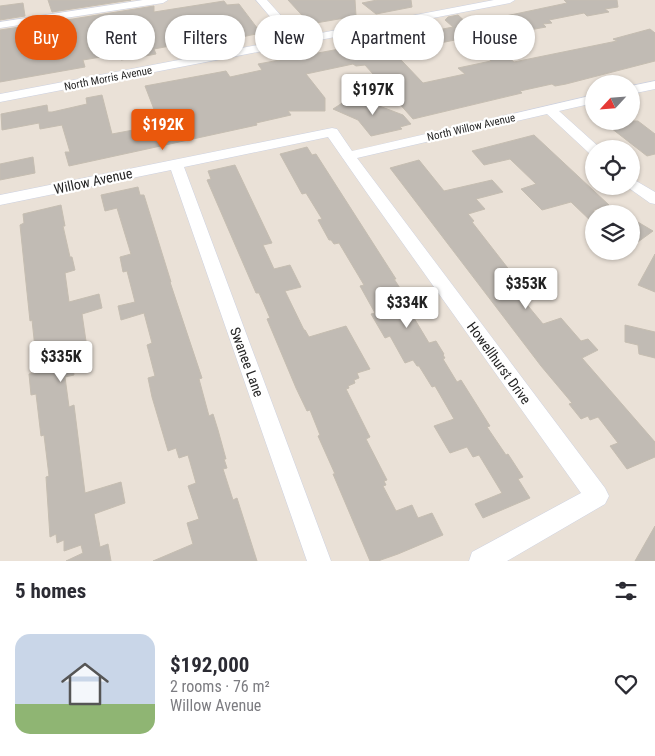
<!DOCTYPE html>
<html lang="en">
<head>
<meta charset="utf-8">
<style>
	:root { --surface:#fff; --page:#f7f7f7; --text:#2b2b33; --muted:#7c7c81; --line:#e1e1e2; --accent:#ea580c }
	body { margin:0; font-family:"Roboto Condensed",sans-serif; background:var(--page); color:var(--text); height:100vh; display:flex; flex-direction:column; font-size:19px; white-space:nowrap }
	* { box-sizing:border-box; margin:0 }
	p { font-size:16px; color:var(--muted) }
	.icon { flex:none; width:28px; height:28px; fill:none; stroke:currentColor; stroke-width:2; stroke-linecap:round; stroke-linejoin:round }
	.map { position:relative; height:561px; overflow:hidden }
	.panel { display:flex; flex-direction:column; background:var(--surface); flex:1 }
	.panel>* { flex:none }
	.banner { position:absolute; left:15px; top:15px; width:625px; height:45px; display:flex; gap:10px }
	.needle { width:32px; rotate:244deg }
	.controls { position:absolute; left:585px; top:75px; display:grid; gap:10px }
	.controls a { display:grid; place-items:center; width:55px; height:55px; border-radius:50%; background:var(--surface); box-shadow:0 1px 4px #0004; font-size:25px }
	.price { position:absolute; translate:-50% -42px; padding:0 11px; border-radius:5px; background:#fff; color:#222; font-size:16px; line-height:32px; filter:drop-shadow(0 1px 2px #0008) }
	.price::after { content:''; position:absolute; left:50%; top:30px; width:15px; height:11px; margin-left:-8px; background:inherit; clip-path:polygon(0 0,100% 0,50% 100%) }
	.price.selected { background:var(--accent); color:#fff }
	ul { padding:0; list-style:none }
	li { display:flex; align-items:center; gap:15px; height:125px; padding:0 15px }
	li+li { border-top:1px solid var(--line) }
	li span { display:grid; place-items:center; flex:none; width:140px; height:100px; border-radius:15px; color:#555 }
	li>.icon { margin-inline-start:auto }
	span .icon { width:60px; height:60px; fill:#fffc; stroke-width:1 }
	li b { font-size:21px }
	h2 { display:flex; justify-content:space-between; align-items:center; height:60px; padding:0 15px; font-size:21px }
	.chip { padding:0 18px; border-radius:22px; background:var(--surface); box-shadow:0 1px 4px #0004; font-size:18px; line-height:45px }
	.chip.selected { background:var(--accent); color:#fff }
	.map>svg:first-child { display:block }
	.building { fill:#c1bbb4; stroke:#c5bdb1 }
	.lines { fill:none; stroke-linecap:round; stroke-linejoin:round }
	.minor-casing { stroke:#ccd1e1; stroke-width:1 }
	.minor { fill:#fff; fill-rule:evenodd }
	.labels { text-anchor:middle; stroke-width:4.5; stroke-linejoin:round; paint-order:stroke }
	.far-street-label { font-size:11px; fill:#262626; stroke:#fff }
	.street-label { font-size:14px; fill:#262626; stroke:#fff }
</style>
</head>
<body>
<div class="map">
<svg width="655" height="561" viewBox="0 0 655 561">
	<rect width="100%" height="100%" fill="#eae1d7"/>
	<path class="building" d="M48,0h83l-79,12z
		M288,0h67l1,16 -46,8z
		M377,0h34l1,7 -36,7 -14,-11z
		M564,0h53l1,7 -13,2 4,3 -22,4 -3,-3 -35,7 3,3 -9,1 3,3 -61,11 29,24 103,-21 -4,-2 37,-10 5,4v28l-89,23 -11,2 -3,-2 -32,7 2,2 -109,26 -48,-54 -9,1 -3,-2 -47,10 19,24v13h-37l3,4 -35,8 1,2 -188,41 -4,-14h5l-8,-27 -22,4 -1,-6 -37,7 -1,-16 46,-9 1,7h4l35,-8 -1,-6 16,-3 10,39 48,-9 -15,-39 81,-15 4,6 32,-7 -4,-6 125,-23 40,42 42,-9 -7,-6 33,-7 -26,-23 -40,8 -13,-11 41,-8 -8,-7 3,-3 10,-2 10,9 99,-21z
		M224,1l3,4 12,-1 22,29 -72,15 -3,-5 -32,6 2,5 -16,3 -19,3 -2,-6 -36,6 2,7 -85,15v-52l27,-4 1,7 28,-5 -2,-6 100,-16v6z
		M23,3l2,13 -25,4v-14z
		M353,96l50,19 8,9 -11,3 2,2 -31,7 -13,-16 -25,-11z
		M602,121h36l17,13v20l-8,2z
		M534,135l75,70 -15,5v14l-23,-22 -29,8 -21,-21 15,-5 -26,-25 -26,6 -12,-14z
		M307,147l5,8 4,-1 80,125h-2l25,38 -5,1 15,25 7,-2 8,13 -1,1 2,3 -2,1 14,23 4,-2 29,46 -3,1 19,28 2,-1 15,23 -5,2 12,19 -47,20 -8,-14 27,-11 -23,-38 -6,2 -6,-10 -17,6 -16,-27 20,-7 -19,-33 -3,1 -13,-21h-2l-4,-6 -8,3 -15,-27 -5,2 -14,-24 4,-1 -15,-27 4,-1 -25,-42 -5,1 -3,-4h-2l-11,-20 4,-1 -16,-26 -4,1 -22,-40z
		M33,157l2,16 -35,7v-16z
		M419,160l25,31 48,-11 11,12 -27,7 9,10 -17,5 6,7 -2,1 42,54 -6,1 14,17 -3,1 24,29 18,-6 20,23 7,-2 10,11 -16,8 73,84v15l-28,12 -17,-23 8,-3 -20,-26 -8,3 -2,-4 -7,3 -12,-15 3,-1 -31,-37 -151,-198z
		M235,165l37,78 -9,2 11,24 16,-4 11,22 -16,4 19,39h1l4,7 37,-11 24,43 -13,4 2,5 -5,2 1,3 -7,3 1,2 -3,1 24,48 -4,2 21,41 -3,1 2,4 -3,1 13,25 16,-6 6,13 14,-5 11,22 -45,19 -20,7h-8l-37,-87h2l-17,-38 2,-1 -10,-25 -3,1 -11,-23 -29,-69 3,-1 -11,-25h-3l-49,-113 4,-1 -3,-8z
		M138,187l2,8h4l27,87h-1l32,96 -3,1 10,37 4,-2 5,16 8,29h-2l3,9 -4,1 10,31 4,-2 20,63h-104l40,-17 -6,-21 12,-4 -11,-33 8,-3 -8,-28 -9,3 -3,-10 -8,3 -16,-54 -4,-19 7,-2 -8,-31 5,-2 -8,-30 -23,7 -3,-14 17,-4 -8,-31 -4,1 -3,-15 11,-3 -14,-46 -12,3 -4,-16z
		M61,205l4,21h-2l7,31h2l3,13 -10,3 4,29 30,-8 3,14 -20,6 5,34 -11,3v3l-5,2 3,19 -9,2 4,30 5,-2 11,88 36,-11 4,21 -31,11 6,33 8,-3 3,17h-45l17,-8 -2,-8 -17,6v-11l-7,3 -1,-9 -6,3 -4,-60 3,-1 -5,-41 -3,1 -5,-42 -5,1 -2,-21 5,-1 -2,-21h3v-4l-3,-28 -2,1 -10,-96 4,-2 -1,-9z
		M631,218l22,13 -22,16z
		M655,254v38l-17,-7z
		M625,325l30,7v26l-16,-4 -1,-9 -13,-3z
		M655,526v35h-20z"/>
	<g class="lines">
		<defs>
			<path id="minor" d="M143,0h25l-5,3 -163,25v-6z
				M256,0h11l33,37 194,-37h21l-5,3 -510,99v-8l289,-55z
				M655,81v8l-24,5v-8z
				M594,95v8l-35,8 40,36 1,2h-6v5l-5,-1 -42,-39 -190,44 248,330 4,8 -4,8 -98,57h-38l3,-9 109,-59 -214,-300 -39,-56 -144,30 147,394h-24l-136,-391 -171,35v-10l332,-67 5,1 15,22z
				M631,178l24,14v12l-5,-1 -24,-17h5z"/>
		</defs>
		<use href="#minor" class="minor-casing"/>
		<use href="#minor" class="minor"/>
	</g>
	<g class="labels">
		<g class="far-street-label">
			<text transform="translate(108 78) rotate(-11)" y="4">North Morris Avenue</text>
			<text transform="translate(471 127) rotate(-13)" y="4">North Willow Avenue</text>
		</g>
		<g class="street-label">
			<text transform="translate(93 181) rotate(-12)" y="5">Willow Avenue</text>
			<text transform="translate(247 362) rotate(70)" y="5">Swanee Lane</text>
			<text transform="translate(499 363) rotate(54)" y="5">Howellhurst Drive</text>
		</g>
	</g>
</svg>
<div class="controls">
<a><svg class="needle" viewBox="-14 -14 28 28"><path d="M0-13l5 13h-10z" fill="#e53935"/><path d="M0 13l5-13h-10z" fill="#7c7c81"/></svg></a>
<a><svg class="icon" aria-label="locate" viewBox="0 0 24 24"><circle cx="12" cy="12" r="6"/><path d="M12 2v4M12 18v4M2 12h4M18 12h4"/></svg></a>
<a><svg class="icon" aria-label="layers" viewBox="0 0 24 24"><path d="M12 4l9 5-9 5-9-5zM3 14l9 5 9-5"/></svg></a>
</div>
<b class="price" style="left:373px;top:116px">$197K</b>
<b class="price selected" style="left:163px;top:151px">$192K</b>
<b class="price" style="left:526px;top:310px">$353K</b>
<b class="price" style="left:407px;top:329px">$334K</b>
<b class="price" style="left:61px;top:383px">$335K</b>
<div class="banner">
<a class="chip selected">Buy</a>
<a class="chip">Rent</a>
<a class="chip">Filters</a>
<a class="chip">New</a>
<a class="chip">Apartment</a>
<a class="chip">House</a>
</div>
</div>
<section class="panel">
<h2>5 homes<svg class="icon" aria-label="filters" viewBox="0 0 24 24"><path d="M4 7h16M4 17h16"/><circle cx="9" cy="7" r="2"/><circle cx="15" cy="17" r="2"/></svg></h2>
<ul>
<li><span style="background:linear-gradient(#c9d6e8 70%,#8fb573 0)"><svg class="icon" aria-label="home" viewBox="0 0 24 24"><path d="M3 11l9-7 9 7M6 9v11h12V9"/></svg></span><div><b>$192,000</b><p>2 rooms · 76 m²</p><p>Willow Avenue</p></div><svg class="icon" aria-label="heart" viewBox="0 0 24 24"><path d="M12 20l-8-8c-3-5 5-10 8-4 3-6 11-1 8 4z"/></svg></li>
</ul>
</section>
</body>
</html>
